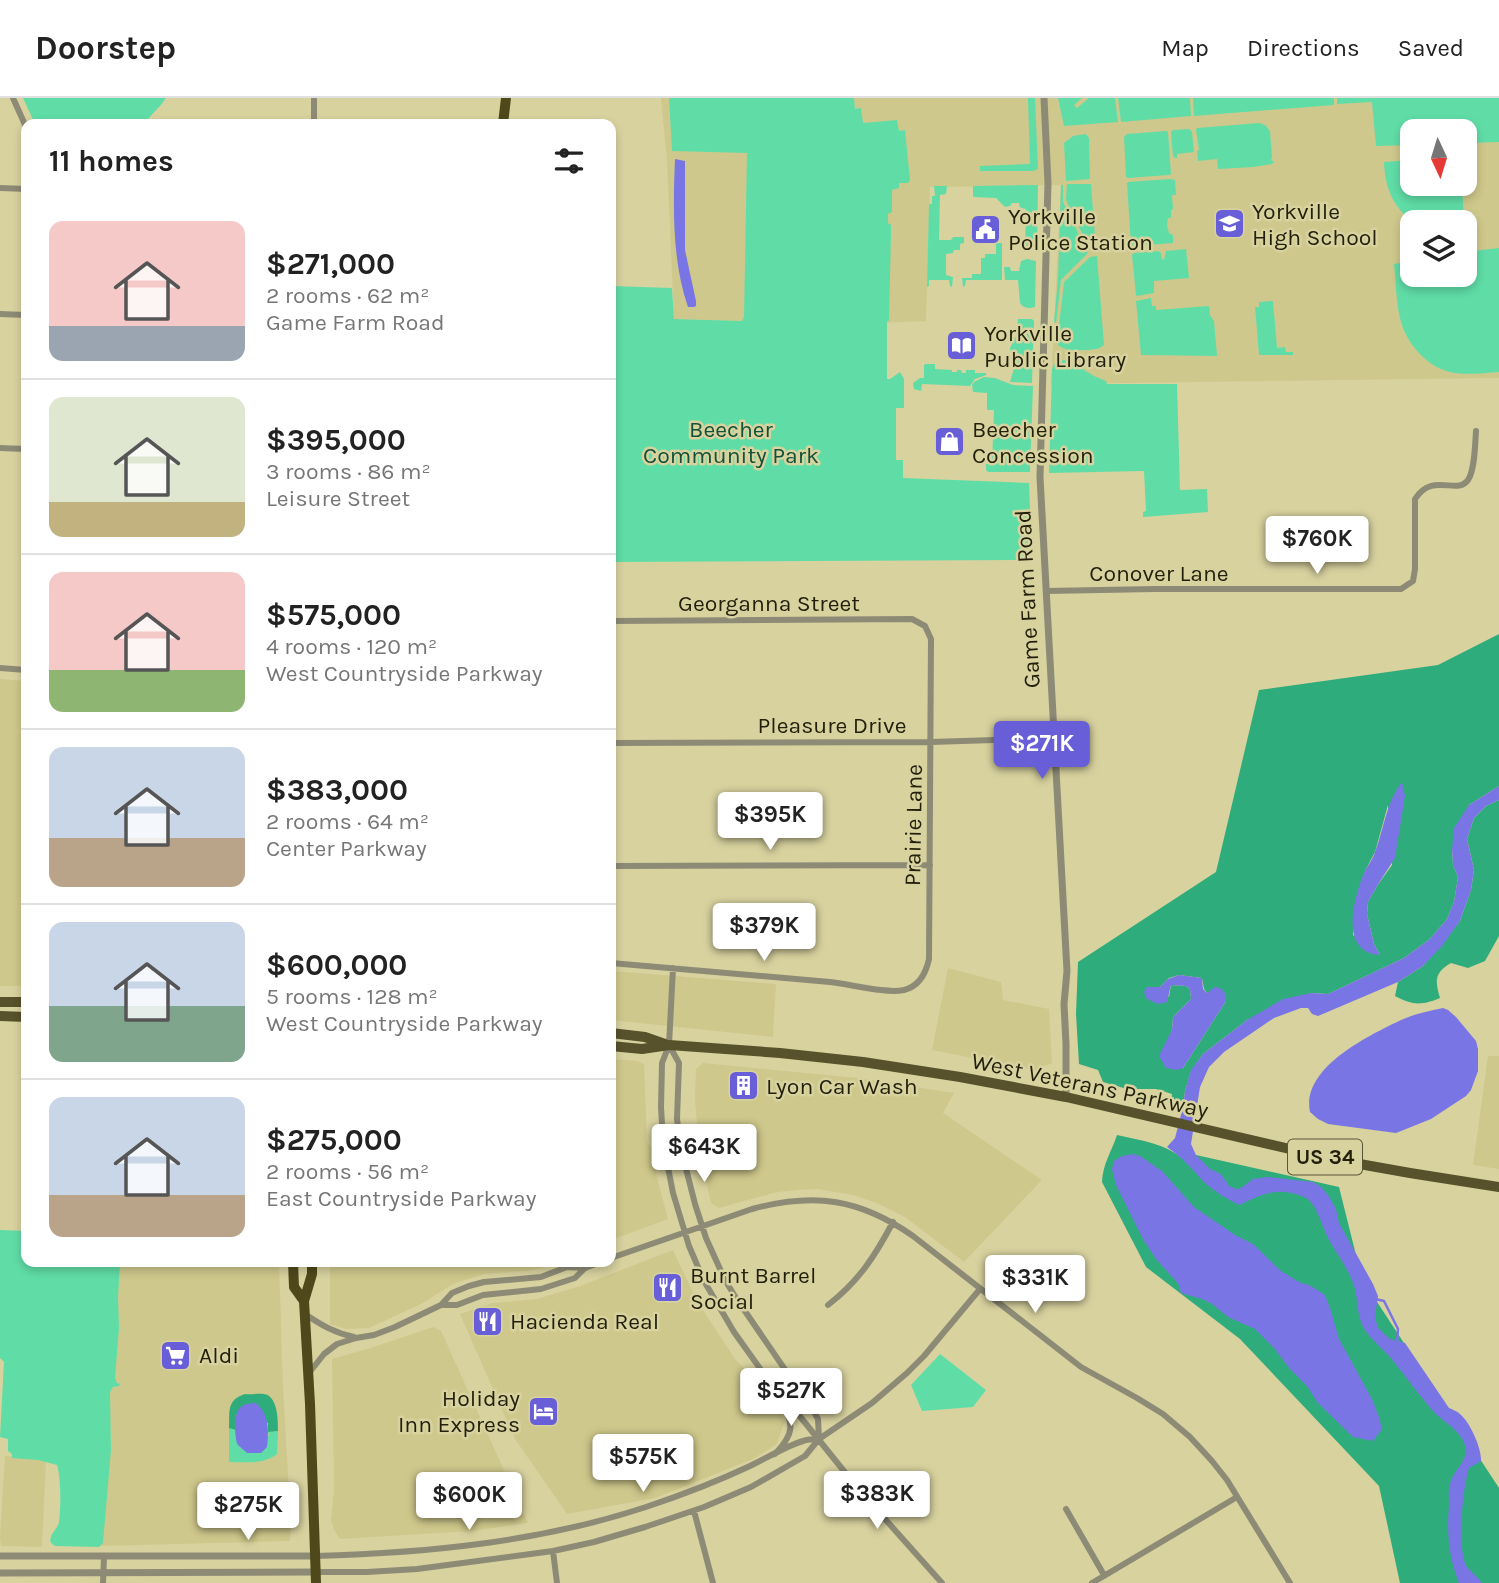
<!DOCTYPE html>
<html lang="en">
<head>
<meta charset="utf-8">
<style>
	:root { --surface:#fff; --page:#f6f6f6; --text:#222; --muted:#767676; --line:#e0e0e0; --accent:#685fd8 }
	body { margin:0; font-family:Karla,sans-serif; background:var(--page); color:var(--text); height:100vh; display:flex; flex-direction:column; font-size:26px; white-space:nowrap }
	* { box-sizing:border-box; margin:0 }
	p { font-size:23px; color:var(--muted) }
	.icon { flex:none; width:38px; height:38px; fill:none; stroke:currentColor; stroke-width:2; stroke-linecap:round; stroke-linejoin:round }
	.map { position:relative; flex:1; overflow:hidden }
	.panel { position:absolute; left:21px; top:21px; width:595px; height:1148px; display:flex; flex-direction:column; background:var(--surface); border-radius:14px; box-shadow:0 4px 10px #0003 }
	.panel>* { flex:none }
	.needle { width:46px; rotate:176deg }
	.fabs { position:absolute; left:1400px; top:21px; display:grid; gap:14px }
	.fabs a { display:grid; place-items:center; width:77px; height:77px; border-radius:14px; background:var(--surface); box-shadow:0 4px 10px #0003; font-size:35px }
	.price { position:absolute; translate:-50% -60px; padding:0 16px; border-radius:7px; background:#fff; color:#222; font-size:23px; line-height:46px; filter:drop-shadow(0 2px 4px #0008) }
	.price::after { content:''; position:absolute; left:50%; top:42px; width:21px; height:16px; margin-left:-10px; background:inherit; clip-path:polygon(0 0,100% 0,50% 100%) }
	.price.on { background:var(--accent); color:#fff }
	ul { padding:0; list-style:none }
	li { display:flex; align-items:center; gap:21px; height:175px; padding:0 28px }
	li+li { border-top:2px solid var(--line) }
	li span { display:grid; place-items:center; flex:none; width:196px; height:140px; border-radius:14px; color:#555 }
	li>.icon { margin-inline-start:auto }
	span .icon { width:84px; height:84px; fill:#fffc; stroke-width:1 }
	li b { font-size:30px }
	h2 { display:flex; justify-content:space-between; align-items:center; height:84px; padding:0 28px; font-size:30px }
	header { display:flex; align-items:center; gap:42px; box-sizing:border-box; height:98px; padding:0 35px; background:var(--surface); border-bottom:2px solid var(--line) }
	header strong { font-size:33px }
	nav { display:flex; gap:38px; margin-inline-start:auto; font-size:24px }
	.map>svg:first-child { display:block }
	.built { fill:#cfc88c; fill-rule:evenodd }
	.green { fill:#60dda7 }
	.forest { fill:#2eac7b; fill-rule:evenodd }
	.water { fill:#7a75e5 }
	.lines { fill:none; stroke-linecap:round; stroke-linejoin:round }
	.stream { stroke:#7a75e5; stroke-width:2.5 }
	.minor { stroke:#8d8b76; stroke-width:6 }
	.tertiary { stroke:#8d8b76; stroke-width:7 }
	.primary { stroke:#57522b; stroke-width:10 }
	.trunk { stroke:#4e481b; stroke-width:10 }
	.labels { text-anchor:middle; stroke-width:5; stroke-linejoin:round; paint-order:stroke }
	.shield { fill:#d8d29f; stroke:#595537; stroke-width:2 }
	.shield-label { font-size:21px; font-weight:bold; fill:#221f0b }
	.poi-label { font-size:23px; fill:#221f0b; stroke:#d8d29f; text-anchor:start }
	.park-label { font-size:23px; fill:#0f5238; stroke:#d8d29f }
	.street-label { font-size:23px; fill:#221f0b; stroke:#d8d29f }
</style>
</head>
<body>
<header>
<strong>Doorstep</strong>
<nav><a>Map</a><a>Directions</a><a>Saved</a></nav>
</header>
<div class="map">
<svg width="1499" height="1485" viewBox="0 0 1499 1485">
	<rect width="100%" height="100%" fill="#d8d29f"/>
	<path class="built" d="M661,0h838v280l-448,6 10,-199 -131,2 -4,134 -166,7 -17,-7 -69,-2 -7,-158zM1412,33h53v53h-53zM1412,124h53v53h-53z
		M0,581l26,2v305h-26z
		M948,870l53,14 2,18 46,9 3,54 -17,7 -103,-20z
		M611,873l165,13 -3,53 -162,-17z
		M1488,958h11v113l-26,-4z
		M611,961l26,2 7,3 3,78 7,8 3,28 11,41 -57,21z
		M703,965l154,15 97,15 -11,20 99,67 -78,82 -59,-45 -26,-13 -26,-9 -36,-6 -19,1 -21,2 -58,16 -7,-4 -2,-5 -10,-43 -5,-55 1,-32z
		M673,1152l24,51 38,58 42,45 7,19 -7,21 -24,15 -98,39 -88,16 -52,-75 -55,-125 33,-11 44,-4 43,-13z
		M111,1164h168l4,125 8,139 -1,15 -191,5z
		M330,1164h232l-28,8 -50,4 -31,10 -32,20 -52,24 -23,1 -16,-5z
		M433,1229l8,4 87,192 -56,8 -132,8 -6,-9 -3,-10 3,-31 -2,-130 42,-12z
		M5,1358l41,3 -4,88 -41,-1 -1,-9z"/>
	<path class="green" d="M23,0h143l-6,8 -17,18h-108z
		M669,0h185l1,11 6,-1 2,15 34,-3 2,11 6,-1 5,50 -2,3h-9v5l-7,2v22l-4,2v9l3,2v9l-2,87h-2v58h3l10,-7 4,7v29h-8v52h7v18l126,5 3,77 -421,2v-276l61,2 2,31 68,2 2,-4 3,-164 -75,-2z
		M1028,0h7l3,71 -5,2h-53v-5l50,-2z
		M1058,0h24l-8,7 3,3 12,-10h26l3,24 -54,4z
		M1118,0h72l1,18 -70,6z
		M1193,0h141v7l-140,11z
		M1337,0h162v44l-34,1v-12h-53v14l-36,1 -4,-44 -35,2z
		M1259,25l6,2 5,6 2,26 -1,3 3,2 -2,2 -19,3 -35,2 -1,-10 -19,2 -1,-10 2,-1 -3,-20 1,-2z
		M1189,31l3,3 2,20 -17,2v4h-2l-2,-2 -2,-24 2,-2z
		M1166,33l2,1 3,42 -2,1 -41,3 -2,-1 -2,-40 3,-3z
		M1086,36l3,4 1,41 -24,2 -2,-38 9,-7z
		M1412,62v24h50l2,38h-51c-20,-15 -28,-34 -29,-60z
		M1170,81l5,1 1,15h-4l1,14 -2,1v8h-3l-1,7 2,8 4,2v8l-39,3 -3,-1 -4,-62 1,-1z
		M1067,86h24l5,65 -6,1 -24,-50z
		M1038,87l-1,64h-2l-10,1 1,-41 -6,-1 -1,-5h-7l-2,3 -5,1 -9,-9 -23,-1v-11z
		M1061,87h2v17l25,51 -27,27 -5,43 -2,-1 4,-43z
		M934,88h13l-1,8 -6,1 -1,45h12l2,-3h11v6l-4,1v6h-6l-1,3 -7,1v21l7,2 -1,10 -2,-1 -1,-6h-20v6l-2,1 2,-83h3v-8h3z
		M996,145h6v37h-36l-1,6 -2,1 -1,-9h10v-4h9v-16h4v-4h11z
		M1499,150v124c-14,1 -30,3 -44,1 -27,-4 -49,-29 -55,-55 -4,-17 -4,-36 -6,-54l18,-3v14h53v-23z
		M1186,151l3,29 -35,3v12l-17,3 -1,-1 -4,-40 2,-2 24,-2 3,2 1,6 2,1 2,-9z
		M1097,158l7,89c-6,5 -9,4 -16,5 -19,1 -37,1 -35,-24h6l5,-44 26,-25z
		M1027,161l9,2 -1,46c-6,2 -12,1 -15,-4l-2,-23h-13l-1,-13h6l1,4h8l2,-10z
		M1151,200l1,8h4v4l53,-4 1,9 4,6 3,35 -76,-1 -5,-54z
		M1273,203l4,47 8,-1 1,5h7v3h-34l-4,-48h4v-5z
		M1018,221h14l2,2 -2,62 -22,-1 4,-14 -4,-20 6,-12z
		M1064,262l7,2 23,14 12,5 1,3h70l3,106 27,-1 1,23 -65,5v-5l3,-1 -2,-40 -95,2 3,-103c2,-7 5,-9 12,-10z
		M926,266h9v5l17,1v2h5v-2h4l1,3h4v-3h9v3h11v2l-11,4 -5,7 -48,-2 -1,7 -7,-2 -1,-6 7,-5h4v-13z
		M984,279l11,1 18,7 20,1 -3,86h-42l-2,-2v-6l6,-1 2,-53h-7v-17l-14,-1 -1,-7 2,-3z
		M0,1132l26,1v31h94l-2,35 1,31 -4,50 2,5 3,1 -1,2 -6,1 -3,5 1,58 -8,93 -4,4 -44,-1c-4,-3 -6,-4 -4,-9 1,-5 7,-9 8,-15 2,-13 2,-45 -2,-57l-19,-5 -26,-2v-4l-4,-3v-12l-8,-2 4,-75 -4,-4z
		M940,1256l46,36 -13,17 -51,4 -11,-26z
		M229,1330l7,2 -1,8 34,-2 -1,-4 10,-1 -1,23c-14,11 -32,8 -48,8z"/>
	<path class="forest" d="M1499,536v152l-30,19 -17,45 1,15 5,12 -4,25 -7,17 -17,20 -26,19 -76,36 -17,-1 -64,27 -44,34 -12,17 -6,20 -2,16 -12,-7 1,-6 -16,-5h-29l-24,-7 -5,-12 -19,-6 -3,-50 2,-52 138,-90 43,-182 179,-25zM1388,707l4,60 -15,21 -9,16 -1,12 7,30 6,11 -27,-20 1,-18 4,-26 7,-20 10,-19zM1179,877l23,3 2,11 3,4h3l16,8 -43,67 -14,-30 3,-8 1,-13 18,-18 -1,-10 -4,-3 -15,-1 -2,12 -9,-10 9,-9z
		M1499,702v136l-14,25 -17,7 -17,-5c-17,10 -16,18 -11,35 -19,8 -28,7 -45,-2l3,-14 25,-16 37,-45 11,-31 3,-20 -7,-31 7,-21 12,-12z
		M1117,1037c24,6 50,8 68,26l11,-6 143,32 23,92 137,209v95h-99l-21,-97 -139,-147 -94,-72 -44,-85c1,-19 9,-29 15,-47z
		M245,1296c7,1 19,-2 24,2 9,7 9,25 9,35l-10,1v-9l-32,-8v15l-7,-2c1,-16 -3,-28 16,-34z"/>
	<path class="water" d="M675,61l10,2v89l11,51v5l-2,1h-6c-16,-46 -15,-100 -13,-148z
		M1402,684l3,14 -10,62 -18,28 -9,16 -1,12 7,30 6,11c-42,-2 -26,-59 -15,-84 3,-6 8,-12 10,-19 10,-26 10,-47 27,-70z
		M1499,688v14l-13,6 -12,12 -7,21 7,31 -3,20 -11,31 -18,25 -19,20 -25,16 -80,34 -6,-2 -4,-6h-7l-27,10 -50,34 -15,15 -9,20 -9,57 5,11 14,14 11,5 8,12 7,3 5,-1 12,-9 14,-2 46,5 8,5 7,8 8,14 3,14 34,61 5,12 -3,21 3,11 12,11 15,4 44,65c4,2 8,3 11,6 10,8 22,35 21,47l-12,7c-6,19 -13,82 -2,99 4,5 11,10 15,16h-23c-11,-28 -12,-49 -10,-78 0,-7 -1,-15 1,-21 3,-14 19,-23 15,-38 -4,-16 -21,-23 -32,-35 -15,-17 -28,-36 -43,-54 -8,-9 -18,-17 -25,-27 -8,-12 -7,-28 -10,-41 -5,-19 -18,-34 -27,-51 -6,-12 -10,-29 -19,-38 -2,-2 -7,-4 -10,-5 -24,-8 -38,0 -60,10 -12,-6 -24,-13 -34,-22 -12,-13 -23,-26 -38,-36l8,-9 8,-31 2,-16 6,-21 12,-16 44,-34 36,-21 28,-6 17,1 76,-36 26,-19 17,-20 7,-17 4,-25 -5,-12 -1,-15 2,-22 15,-23z
		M1179,877l23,3 1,11 4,4 8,-6 5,1 6,6v7l-43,67 -6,2 -11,-2 -7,-12 13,-26 1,-13 18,-18 -1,-10 -4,-3 -15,-1 -4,17 -9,2 -11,-5 -3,-7 3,-5h13l8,-8z
		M1443,910l5,2 8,7 20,24 2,8v22l-7,19 -5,6 -35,23 -35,14 -68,-9 -10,-5 -8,-7c-9,-44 58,-76 91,-92 13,-6 28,-9 42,-12z
		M1133,1056l7,2 22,15 32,36 41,28 18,9 28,27 18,11 12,4 14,9 6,16 8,28 33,60 7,18 3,12 -9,12 -20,-4 -35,-34 -11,-17 -17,-17 -16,-21 -19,-19 -27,-12 -16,-13 -10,-5 -21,-6 -2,-8 -4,-5 -19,-21 -13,-20 -27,-54 -4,-16 2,-8 8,-5z
		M256,1305c13,11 13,27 11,44l-6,6h-14c-1,-1 -9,-8 -9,-8 -4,-6 -4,-31 1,-36 4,-5 11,-6 17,-6z"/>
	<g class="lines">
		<path class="stream" d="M1375,1201l9,2 14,28 -1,13"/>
		<path class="minor" d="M13,0l13,29
			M314,26v-26
			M0,90l26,1
			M611,125h1
			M0,216l26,1
			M0,350l26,1
			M1046,493l109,-2h246l12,-8 2,-12v-70c18,-28 42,-3 53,-19 7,-10 7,-36 8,-49
			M611,523l301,-2 13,7 6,13 -2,320c-3,14 -9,27 -25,31 -18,4 -54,-6 -74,-8 -73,-6 -146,-13 -219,-19
			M0,570l26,2
			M611,645l320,-1 123,-4
			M611,768l319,-1
			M673,870l-4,77 -7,18 -1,44 2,35 10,51 16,53 15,35 30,51 47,66c13,27 14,35 -6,56
			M669,947l10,18 -2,56 4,30 14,55 11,34 19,42 11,18 78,114 4,7 1,20
			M611,1160l141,-49c63,-17 108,-10 161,27l168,131 56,31 26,16 27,23 22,24 15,19 63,103
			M441,1207h16l26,-10 58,-6 34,-11 10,-10 16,-6
			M828,1207c31,-24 47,-49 65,-83
			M305,1216c16,11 30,19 49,23
			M309,1275l15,-19 13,-10 19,-6 18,-3 21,-8 46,-22 11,-12 17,-7 15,-4 57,-5 26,-10 18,1
			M783,1302l11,9 66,82 82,92
			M1066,1411l38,66
			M694,1413l19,72
			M553,1453l4,32
			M315,1458c112,-3 225,-14 331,-49 36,-12 70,-25 104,-41 17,-8 36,-20 53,-25 5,-2 11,-2 16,-2
			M316,1474h51l50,-3 136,-18 41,-9 51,-15 59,-20 47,-20 54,-31 14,-17 53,-36 35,-30 17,-17 56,-67
			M103,1485l1,-26
			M1092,1485l145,-86"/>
		<path class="tertiary" d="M1044,0l4,85 -8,294 27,494 -3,33 2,40v53
			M0,1458h315
			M0,1475l316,-1"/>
		<path class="primary" d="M0,904h26
			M0,918l26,1
			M611,935l34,4 20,7
			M611,948l31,3 27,-4 111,8 83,9 97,15 106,20 271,63 73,13 89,14"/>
		<path class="trunk" d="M503,26l3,-26
			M293,1164l1,25 10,14
			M312,1164v12l-8,27 6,103 6,179"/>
	</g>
	<defs>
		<symbol id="school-square" viewBox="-11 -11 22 22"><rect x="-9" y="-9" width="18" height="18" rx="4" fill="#685fd8" stroke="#d8d29f"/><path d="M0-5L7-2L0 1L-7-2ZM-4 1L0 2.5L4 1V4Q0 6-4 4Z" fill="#fff"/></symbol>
		<symbol id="civic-square" viewBox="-11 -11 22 22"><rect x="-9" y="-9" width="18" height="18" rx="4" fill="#685fd8" stroke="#d8d29f"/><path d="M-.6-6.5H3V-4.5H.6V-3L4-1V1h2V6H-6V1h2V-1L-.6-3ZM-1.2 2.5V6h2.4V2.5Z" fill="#fff"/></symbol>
		<symbol id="library-square" viewBox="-11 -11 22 22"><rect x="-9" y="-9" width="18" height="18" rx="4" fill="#685fd8" stroke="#d8d29f"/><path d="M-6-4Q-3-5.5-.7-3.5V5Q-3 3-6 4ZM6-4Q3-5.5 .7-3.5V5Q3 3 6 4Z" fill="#fff"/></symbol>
		<symbol id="shop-square" viewBox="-11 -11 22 22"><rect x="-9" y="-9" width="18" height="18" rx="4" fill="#685fd8" stroke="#d8d29f"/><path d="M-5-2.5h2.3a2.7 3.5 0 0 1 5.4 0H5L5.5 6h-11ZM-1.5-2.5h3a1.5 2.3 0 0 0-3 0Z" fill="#fff"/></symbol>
		<symbol id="building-square" viewBox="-11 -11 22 22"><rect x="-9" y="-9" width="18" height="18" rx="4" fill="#685fd8" stroke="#d8d29f"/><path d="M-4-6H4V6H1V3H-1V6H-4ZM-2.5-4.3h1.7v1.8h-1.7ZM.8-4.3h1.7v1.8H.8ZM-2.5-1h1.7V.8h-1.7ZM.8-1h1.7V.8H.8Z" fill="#fff"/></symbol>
		<symbol id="restaurant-square" viewBox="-11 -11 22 22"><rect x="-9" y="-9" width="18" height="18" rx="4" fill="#685fd8" stroke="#d8d29f"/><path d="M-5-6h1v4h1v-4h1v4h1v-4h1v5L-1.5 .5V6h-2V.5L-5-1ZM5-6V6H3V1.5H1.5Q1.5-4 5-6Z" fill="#fff"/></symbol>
		<symbol id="supermarket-square" viewBox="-11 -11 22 22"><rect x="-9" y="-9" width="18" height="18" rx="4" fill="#685fd8" stroke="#d8d29f"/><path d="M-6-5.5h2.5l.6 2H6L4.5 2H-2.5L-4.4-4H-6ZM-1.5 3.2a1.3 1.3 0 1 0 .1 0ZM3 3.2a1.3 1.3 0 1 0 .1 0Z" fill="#fff"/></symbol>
		<symbol id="hotel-square" viewBox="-11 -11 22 22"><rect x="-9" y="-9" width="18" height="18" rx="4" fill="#685fd8" stroke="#d8d29f"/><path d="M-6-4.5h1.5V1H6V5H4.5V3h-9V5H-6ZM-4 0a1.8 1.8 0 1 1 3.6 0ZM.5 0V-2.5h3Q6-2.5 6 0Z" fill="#fff"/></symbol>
	</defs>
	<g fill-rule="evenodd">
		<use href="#school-square" x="1212" y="108" width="35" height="35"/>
		<use href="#civic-square" x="968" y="114" width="35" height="35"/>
		<use href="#library-square" x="944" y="230" width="35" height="35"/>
		<use href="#shop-square" x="932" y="326" width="35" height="35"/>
		<use href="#building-square" x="726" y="970" width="35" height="35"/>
		<use href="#restaurant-square" x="650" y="1172" width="35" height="35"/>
		<use href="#restaurant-square" x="470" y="1206" width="35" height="35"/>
		<use href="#supermarket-square" x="158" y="1240" width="35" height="35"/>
		<use href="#hotel-square" x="526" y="1296" width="35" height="35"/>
	</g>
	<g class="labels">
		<rect class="shield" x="1288" y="1041.5" width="74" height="35" rx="5"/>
		<g class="shield-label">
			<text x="1325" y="1066">US 34</text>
		</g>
		<g class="poi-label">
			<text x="1252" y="121">Yorkville<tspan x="1252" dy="26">High School</tspan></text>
			<text x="1008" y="126">Yorkville<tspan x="1008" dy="26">Police Station</tspan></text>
			<text x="984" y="243">Yorkville<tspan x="984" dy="26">Public Library</tspan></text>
			<text x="972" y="339">Beecher<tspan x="972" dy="26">Concession</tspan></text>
			<text x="766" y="996">Lyon Car Wash</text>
			<text x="690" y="1185">Burnt Barrel<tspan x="690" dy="26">Social</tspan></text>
			<text x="510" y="1231">Hacienda Real</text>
			<text x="199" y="1265">Aldi</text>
			<text x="520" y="1308" text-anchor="end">Holiday<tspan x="520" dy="26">Inn Express</tspan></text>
		</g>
		<g class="park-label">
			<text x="731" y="339">Beecher<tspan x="731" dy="26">Community Park</tspan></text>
		</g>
		<g class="street-label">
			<text x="1159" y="483">Conover Lane</text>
			<text transform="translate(1027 501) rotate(-93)" y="8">Game Farm Road</text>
			<text x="769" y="513">Georganna Street</text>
			<text x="832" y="635">Pleasure Drive</text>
			<text transform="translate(913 727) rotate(-89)" y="8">Prairie Lane</text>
			<text transform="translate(1090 987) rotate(12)" y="8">West Veterans Parkway</text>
		</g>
	</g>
</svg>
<div class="fabs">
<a><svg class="needle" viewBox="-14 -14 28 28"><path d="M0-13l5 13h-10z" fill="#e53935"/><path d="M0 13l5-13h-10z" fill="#767676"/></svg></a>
<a><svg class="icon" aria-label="layers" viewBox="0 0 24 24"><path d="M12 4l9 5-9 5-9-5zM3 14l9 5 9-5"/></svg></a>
</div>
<b class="price" style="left:1317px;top:478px">$760K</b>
<b class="price on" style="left:1042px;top:683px">$271K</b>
<b class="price" style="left:770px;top:754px">$395K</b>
<b class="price" style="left:764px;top:865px">$379K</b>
<b class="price" style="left:704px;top:1086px">$643K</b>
<b class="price" style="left:1035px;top:1217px">$331K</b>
<b class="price" style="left:791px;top:1330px">$527K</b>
<b class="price" style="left:643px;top:1396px">$575K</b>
<b class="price" style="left:877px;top:1433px">$383K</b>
<b class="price" style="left:469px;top:1434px">$600K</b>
<b class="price" style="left:248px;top:1444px">$275K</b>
<section class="panel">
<h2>11 homes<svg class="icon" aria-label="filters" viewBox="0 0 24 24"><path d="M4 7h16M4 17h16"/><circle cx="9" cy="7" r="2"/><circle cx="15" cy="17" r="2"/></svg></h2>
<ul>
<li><span style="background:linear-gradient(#f6c9c9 75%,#9aa5b1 0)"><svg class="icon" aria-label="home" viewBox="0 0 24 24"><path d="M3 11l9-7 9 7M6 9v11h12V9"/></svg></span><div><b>$271,000</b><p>2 rooms · 62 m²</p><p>Game Farm Road</p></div></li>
<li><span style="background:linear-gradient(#dfe7d0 75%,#c2b280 0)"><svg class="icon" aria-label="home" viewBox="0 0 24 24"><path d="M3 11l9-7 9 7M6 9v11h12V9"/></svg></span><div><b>$395,000</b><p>3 rooms · 86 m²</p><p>Leisure Street</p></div></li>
<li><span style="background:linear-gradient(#f6c9c9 70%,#8fb573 0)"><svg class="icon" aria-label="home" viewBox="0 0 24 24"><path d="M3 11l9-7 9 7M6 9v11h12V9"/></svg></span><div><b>$575,000</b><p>4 rooms · 120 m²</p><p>West Countryside Parkway</p></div></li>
<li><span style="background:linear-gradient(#c9d6e8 65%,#b9a48a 0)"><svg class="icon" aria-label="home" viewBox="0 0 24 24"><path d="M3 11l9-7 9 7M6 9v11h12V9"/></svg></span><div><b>$383,000</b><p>2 rooms · 64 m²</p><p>Center Parkway</p></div></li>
<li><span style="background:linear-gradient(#c9d6e8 60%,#7fa58c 0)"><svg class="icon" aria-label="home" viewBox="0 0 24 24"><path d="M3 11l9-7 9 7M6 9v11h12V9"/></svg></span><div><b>$600,000</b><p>5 rooms · 128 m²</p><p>West Countryside Parkway</p></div></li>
<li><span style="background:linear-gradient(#c9d6e8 70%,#b9a48a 0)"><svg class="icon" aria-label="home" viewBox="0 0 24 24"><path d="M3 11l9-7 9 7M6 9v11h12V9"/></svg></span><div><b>$275,000</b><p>2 rooms · 56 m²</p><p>East Countryside Parkway</p></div></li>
</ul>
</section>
</div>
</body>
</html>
